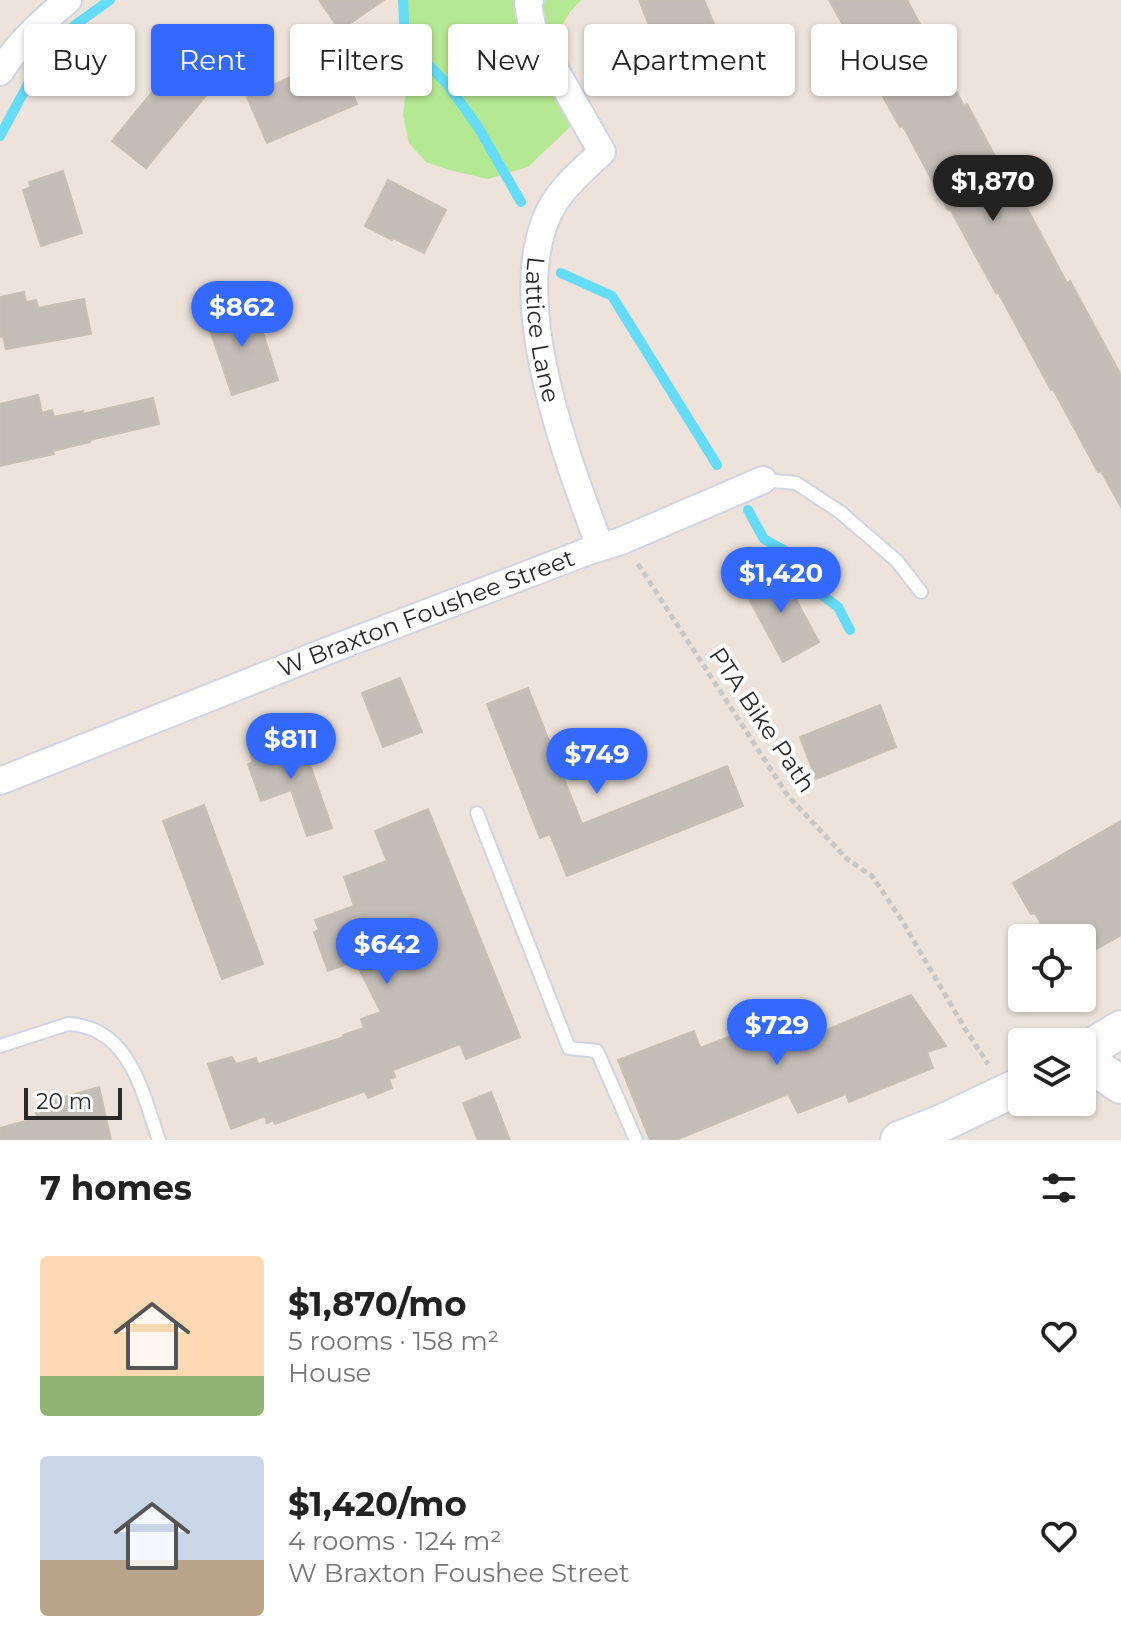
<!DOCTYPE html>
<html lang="en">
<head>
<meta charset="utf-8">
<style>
	:root { --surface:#fff; --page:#f2f2f2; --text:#222; --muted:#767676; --accent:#3469ff }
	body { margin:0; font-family:Montserrat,sans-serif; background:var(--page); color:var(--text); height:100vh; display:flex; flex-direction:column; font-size:30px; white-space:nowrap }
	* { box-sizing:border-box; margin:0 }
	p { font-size:26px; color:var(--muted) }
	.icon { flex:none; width:44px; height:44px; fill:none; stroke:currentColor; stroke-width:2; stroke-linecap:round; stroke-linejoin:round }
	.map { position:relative; height:1140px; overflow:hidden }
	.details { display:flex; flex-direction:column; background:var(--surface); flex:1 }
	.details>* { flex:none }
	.banner { position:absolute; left:24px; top:24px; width:1074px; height:72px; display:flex; gap:16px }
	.tools { position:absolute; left:1008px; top:924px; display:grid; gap:16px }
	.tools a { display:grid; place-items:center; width:88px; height:88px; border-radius:8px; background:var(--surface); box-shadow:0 2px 6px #0004; font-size:40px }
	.scale { position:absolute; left:24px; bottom:20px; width:98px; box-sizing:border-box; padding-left:8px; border:4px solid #292929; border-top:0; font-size:22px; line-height:28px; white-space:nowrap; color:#292929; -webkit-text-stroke:6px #fff; paint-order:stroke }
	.price { position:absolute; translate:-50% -68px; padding:0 18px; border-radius:28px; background:var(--accent); color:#fff; font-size:26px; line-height:52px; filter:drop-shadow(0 2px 4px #0008) }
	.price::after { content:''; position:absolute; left:50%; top:48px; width:24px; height:18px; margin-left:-12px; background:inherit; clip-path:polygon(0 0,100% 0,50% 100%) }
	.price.selected { background:#222; color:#fff }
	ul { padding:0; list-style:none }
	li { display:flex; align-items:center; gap:24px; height:200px; padding:0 40px }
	li span { display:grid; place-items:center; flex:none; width:224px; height:160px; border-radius:8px; color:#555 }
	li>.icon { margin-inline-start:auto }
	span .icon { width:96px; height:96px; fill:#fffc; stroke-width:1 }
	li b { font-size:34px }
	h2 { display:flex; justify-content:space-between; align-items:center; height:96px; padding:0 40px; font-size:34px }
	.pill { padding:0 28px; border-radius:8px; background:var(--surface); box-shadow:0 2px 6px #0004; font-size:28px; line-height:72px }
	.pill.selected { background:var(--accent); color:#fff }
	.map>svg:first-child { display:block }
	.green { fill:#b5e892 }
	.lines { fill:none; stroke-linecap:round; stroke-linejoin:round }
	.stream { stroke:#64dbf7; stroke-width:10 }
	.building { fill:#c4bdb7; stroke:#c8bfb3; stroke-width:2 }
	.service-casing { stroke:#cfd4e4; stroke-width:16 }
	.minor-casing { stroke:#cfd4e4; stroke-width:30 }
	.secondary-casing { stroke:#cfd4e4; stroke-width:40 }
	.path { stroke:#c7c7c7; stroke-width:5; stroke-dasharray:6 4; stroke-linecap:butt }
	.service { stroke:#fff; stroke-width:12 }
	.minor { stroke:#fff; stroke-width:26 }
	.secondary { stroke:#fff; stroke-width:36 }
	.labels { text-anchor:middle; stroke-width:8; stroke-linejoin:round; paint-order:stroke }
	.street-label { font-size:24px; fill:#292929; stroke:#fff }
</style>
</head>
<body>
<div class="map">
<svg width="1121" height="1140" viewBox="0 0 1121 1140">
	<rect width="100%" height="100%" fill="#ede3da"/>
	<path class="green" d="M406,0h175l-11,12 -11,19 15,72 -4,24 -42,40 -40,12 -39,-9 -23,-8 -17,-19 -6,-28 9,-69z"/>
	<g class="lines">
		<path class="stream" d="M403,0l2,40 42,44 31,43 43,75
			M0,136l47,-87 28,-24 35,-25
			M561,273l51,23 105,169
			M748,510l16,29 27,15 28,39 19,14 12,23"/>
	</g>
	<path class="building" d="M319,0h65l-44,30z
		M639,0h65l19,46 -56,24z
		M829,0h78l57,106 3,-2 44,82 3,-2 53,99 3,-2 51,94v132l-20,-36 -3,1 -45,-83 -2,1 -53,-98 -2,1 -46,-84 -2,1 -45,-84 -3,1z
		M336,56l21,48 -90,39 -20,-46z
		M175,64l34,28 -63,76 -34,-27z
		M63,171l19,62 -41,13 -18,-56 8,-3 -2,-5z
		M388,180l58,30 -22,43 -31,-15 -1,2 -27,-14z
		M24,292l2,10 10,-2 2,8 46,-9 7,35 -85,15 -3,-13 -3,1v-40z
		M253,302l25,78 -46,15 -26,-77z
		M38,395l4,18 10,-3 2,7 29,-6v3l70,-16 6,26 -69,16v2l-37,9 1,3 -54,12v-62z
		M779,568l40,74 -36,20 -40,-74z
		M400,678l22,54 -39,15 -21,-54z
		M528,688l54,136 145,-58 16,40 -176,70 -17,-42 -10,4 -53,-134z
		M880,705l16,42 -80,32 -16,-42z
		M300,736l32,92 -25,8 -16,-46 -30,11 -13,-37 5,-2 -3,-9z
		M204,805l59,159 -41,15 -59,-158z
		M428,809l92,228 -54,22 -6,-15 -67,26 2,7 -6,2 3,9 -24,10 -3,-7 -90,33 -2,-4 -6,3 -2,-7 -34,13 -23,-65 24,-7 4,7 20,-6 2,6 86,-27 -1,-2 21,-7 -3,-9 20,-7 -26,-51 -27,10 -14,-39 5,-2 -4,-10 39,-14 -10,-29 43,-16 -12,-30z
		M1121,821v114l-39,22v-19h-33l-14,-25 -4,1 -18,-31z
		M911,995l35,51 -19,6 6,16 -84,34 -3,-8 -48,19 -10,-19 -112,46h-26l-32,-80 76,-29 6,17 114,-44 10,27z
		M99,1087l12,53h-111v-12l37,-10 -3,-12z
		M491,1092l19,48h-32l-15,-37z"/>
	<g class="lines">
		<defs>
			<path id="service" d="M763,480l33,3 44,29 57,49 24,31
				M477,813l92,235 28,3 39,89
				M0,1046l68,-22c62,3 74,68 91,116"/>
			<g id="minor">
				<path id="s1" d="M530,0l-2,4 5,27 69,121c-16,15 -34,30 -46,48 -57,86 12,260 44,347"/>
				<path d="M0,72c17,-28 43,-51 68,-72"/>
				<path id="s2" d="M0,781l327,-130 259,-99 35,-11 142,-61"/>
			</g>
			<path id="secondary" d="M1082,1053l39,-24
				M1082,1058l39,27
				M899,1140l43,-17 80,-38"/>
		</defs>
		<use href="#service" class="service-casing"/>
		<use href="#minor" class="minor-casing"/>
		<use href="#secondary" class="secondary-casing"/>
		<path class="path" d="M638,564l150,232 59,63 25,17 29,43 63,108 24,37"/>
		<use href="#service" class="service"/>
		<use href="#minor" class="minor"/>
		<use href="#secondary" class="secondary"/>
	</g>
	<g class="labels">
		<g class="street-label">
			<text dy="8" stroke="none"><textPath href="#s1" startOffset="372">Lattice Lane</textPath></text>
			<text dy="8" stroke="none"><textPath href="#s2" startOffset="458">W Braxton Foushee Street</textPath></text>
			<text transform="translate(762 720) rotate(56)" y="8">PTA Bike Path</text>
		</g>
	</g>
</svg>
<div class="tools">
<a><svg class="icon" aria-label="locate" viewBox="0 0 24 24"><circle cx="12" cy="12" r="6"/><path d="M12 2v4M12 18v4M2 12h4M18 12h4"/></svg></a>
<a><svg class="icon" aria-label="layers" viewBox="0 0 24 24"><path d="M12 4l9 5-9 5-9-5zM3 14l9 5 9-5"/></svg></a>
</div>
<div class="scale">20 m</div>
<b class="price selected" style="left:993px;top:223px">$1,870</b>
<b class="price" style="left:242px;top:349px">$862</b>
<b class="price" style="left:781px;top:615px">$1,420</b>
<b class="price" style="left:291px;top:781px">$811</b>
<b class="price" style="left:597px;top:796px">$749</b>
<b class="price" style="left:387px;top:986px">$642</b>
<b class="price" style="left:777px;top:1067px">$729</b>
<div class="banner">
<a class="pill">Buy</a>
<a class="pill selected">Rent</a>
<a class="pill">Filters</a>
<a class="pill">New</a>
<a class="pill">Apartment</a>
<a class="pill">House</a>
</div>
</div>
<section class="details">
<h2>7 homes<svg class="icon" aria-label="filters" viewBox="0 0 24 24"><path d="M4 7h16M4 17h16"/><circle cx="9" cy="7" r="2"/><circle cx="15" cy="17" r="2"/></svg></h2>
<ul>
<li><span style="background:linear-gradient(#ffd9b3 75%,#8fb573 0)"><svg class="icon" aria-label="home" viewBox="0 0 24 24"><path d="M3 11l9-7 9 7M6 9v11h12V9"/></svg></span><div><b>$1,870/mo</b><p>5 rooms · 158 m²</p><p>House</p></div><svg class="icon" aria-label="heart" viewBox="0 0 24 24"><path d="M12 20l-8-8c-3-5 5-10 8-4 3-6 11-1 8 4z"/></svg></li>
<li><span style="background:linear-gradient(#c9d6e8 65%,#b9a48a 0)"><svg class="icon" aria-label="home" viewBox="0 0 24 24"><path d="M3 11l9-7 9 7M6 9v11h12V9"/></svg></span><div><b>$1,420/mo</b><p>4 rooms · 124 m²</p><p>W Braxton Foushee Street</p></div><svg class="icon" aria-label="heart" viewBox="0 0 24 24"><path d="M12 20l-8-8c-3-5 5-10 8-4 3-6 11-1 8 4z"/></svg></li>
</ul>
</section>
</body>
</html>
